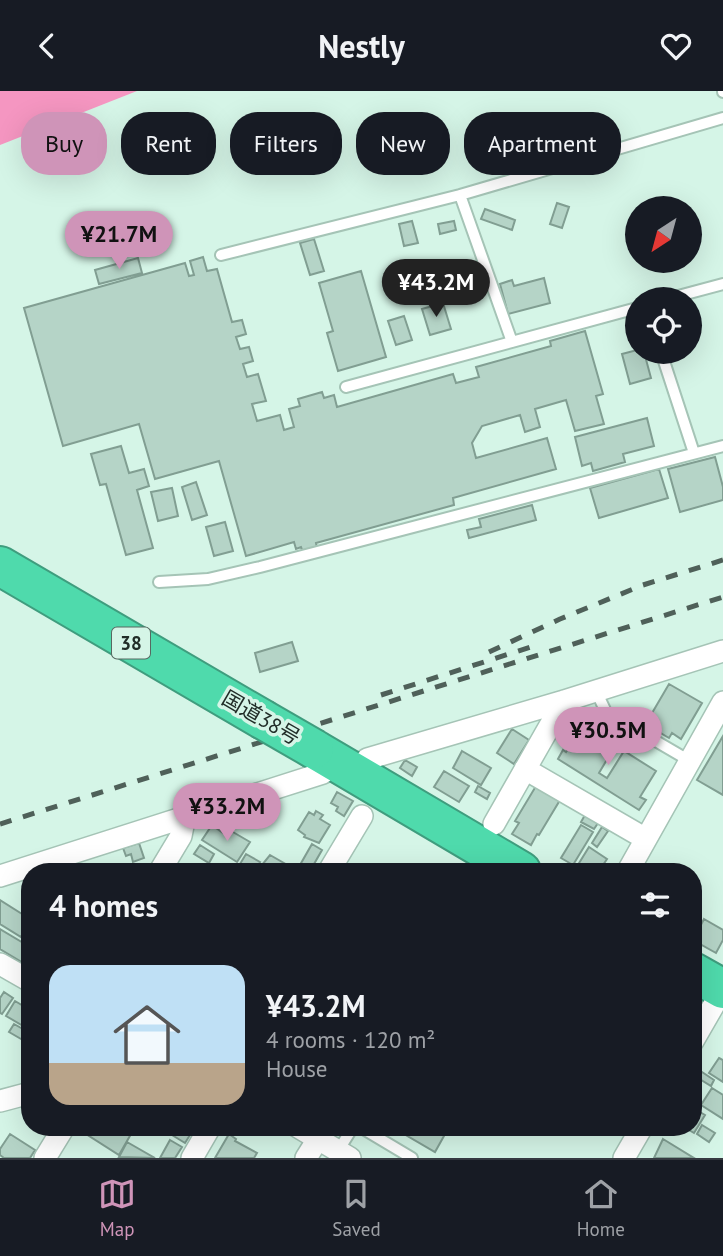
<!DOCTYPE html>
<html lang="en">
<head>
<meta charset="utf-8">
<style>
	:root { --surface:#171b24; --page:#20242c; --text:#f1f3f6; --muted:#9ea1a6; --line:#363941; --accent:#cf94b8 }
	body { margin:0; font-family:"PT Sans","Noto Sans JP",sans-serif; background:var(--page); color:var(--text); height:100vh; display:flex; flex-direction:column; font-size:26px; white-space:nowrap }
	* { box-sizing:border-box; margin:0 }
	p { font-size:23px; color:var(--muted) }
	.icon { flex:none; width:38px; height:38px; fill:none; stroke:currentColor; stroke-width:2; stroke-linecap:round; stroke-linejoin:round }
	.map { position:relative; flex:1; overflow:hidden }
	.drawer { position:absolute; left:21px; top:772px; width:681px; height:273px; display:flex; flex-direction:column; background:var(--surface); border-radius:28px; box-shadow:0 7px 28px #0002 }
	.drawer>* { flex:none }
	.hud { position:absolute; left:21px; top:21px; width:682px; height:63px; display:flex; gap:14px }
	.needle { width:46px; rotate:216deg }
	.tools { position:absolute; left:625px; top:105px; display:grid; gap:14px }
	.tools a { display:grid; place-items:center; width:77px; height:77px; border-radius:50%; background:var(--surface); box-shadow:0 7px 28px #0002; font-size:35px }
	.price { position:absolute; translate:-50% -60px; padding:0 16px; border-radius:24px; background:var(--accent); color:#111; font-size:23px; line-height:46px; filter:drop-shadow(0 2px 4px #0008) }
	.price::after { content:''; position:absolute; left:50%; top:42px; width:21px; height:16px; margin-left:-10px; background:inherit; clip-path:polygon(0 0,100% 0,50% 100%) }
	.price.selected { background:#222; color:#fff }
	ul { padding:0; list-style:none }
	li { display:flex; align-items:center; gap:21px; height:175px; padding:0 28px }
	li+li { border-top:2px solid var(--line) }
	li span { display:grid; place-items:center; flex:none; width:196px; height:140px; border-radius:21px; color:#555 }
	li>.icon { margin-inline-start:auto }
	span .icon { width:84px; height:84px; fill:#fffc; stroke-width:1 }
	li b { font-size:30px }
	h2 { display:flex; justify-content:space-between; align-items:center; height:84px; padding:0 28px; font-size:30px }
	.tag { padding:0 24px; border-radius:28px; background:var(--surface); box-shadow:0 7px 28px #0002; font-size:24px; line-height:63px }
	.tag.selected { background:var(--accent); color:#111 }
	header { display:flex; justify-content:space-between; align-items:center; height:91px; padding:0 28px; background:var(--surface); font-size:32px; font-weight:600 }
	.tab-bar { display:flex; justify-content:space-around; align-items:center; height:98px; border-top:2px solid var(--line); background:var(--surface); font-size:19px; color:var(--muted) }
	.tab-bar a { display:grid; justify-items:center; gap:4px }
	.tab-bar .selected { color:var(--accent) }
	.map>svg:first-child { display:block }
	.forest { fill:#f596c1 }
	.building { fill:#b5d4c7; stroke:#819e92; stroke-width:2 }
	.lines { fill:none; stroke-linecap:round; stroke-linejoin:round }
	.lane-casing { stroke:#a5c4b6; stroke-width:14 }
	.street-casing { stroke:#a5c4b6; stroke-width:24 }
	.highway-casing { stroke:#3f9d7e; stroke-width:42 }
	.lane { stroke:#fff; stroke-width:10 }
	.street { stroke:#fff; stroke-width:21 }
	.highway { stroke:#4fdaac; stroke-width:38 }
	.rail { stroke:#4f6059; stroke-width:5; stroke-dasharray:12 12; stroke-linecap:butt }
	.highway-bridge-casing { stroke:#3f9d7e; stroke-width:42; stroke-linecap:butt }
	.highway-bridge { stroke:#4fdaac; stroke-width:38 }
	.labels { text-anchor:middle; stroke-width:7; stroke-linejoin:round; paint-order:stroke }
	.shield { fill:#d5f5e7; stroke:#576961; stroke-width:2 }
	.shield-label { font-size:19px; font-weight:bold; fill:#212d28 }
	.street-label { font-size:21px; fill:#212d28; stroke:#d5f5e7 }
</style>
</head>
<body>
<header><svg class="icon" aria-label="back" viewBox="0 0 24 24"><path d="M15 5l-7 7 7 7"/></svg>Nestly<svg class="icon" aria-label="heart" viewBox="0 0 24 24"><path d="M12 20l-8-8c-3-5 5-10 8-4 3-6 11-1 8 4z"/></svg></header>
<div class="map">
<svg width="723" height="1067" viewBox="0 0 723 1067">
	<rect width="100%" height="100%" fill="#d5f5e7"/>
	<path class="forest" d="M0,0h137l-137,54z"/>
	<path class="building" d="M557,112l12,4 -7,21 -12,-4z
		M485,118l30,11 -3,10 -31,-11z
		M412,130l6,22 -14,3 -5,-22z
		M454,130l2,9 -16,4 -2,-10z
		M314,148l10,32 -14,4 -10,-32z
		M203,166l4,14 10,-2 15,53 10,-2 4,14 -10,3 4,12 9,-2 4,14 -10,3 4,13 11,-3 8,27 -14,3 5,17 23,-6 4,15 10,-3 -5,-18 11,-3 -2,-7 24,-7 2,6 10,-3 3,12 116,-33 3,9 23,-6 -3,-10 75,-21 -1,-5 35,-10 18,63 -7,2 8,28 -29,7 -9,-31 -31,9 5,18 -15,5 -5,-17 -38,11 -10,17 4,15 71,-20 9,31 -103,29 1,7 -138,38 1,5 -14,4 -2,-5 -5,2 -2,-7 -48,14 -27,-95 -64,18 -16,-55 -76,22 -39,-138 161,-45 4,13 5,-1 -4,-14z
		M138,167l4,15 -43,11 -4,-14z
		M421.5 180a5.5 5.5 0 1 1 11 0a5.5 5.5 0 1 1-11 0Z
		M361,180l25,86 -48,14 -11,-38 6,-2 -14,-48z
		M544,187l6,25 -42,11 -8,-30 12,-4 2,6z
		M443,212l8,26 -21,6 -8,-26z
		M404,225l8,24 -16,5 -8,-24z
		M637,259l7,2 7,26 -21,6 -8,-30z
		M647,327l7,28 -31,8 2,8 -32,9 -2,-8 -9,3 -7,-29z
		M121,355l8,27 15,-4 5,17 -12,4 16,58 -27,7 -20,-71 -6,1 -9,-31z
		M715,366l8,30v13l-43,12 -12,-43z
		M659,378l9,29 -69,20 -9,-30z
		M196,391l11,33 -15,5 -10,-33z
		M172,397l6,28 -20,5 -7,-29z
		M532,414l4,15 -67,18 -2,-8 14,-3 -2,-8z
		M225,431l8,29 -19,5 -8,-29z
		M292,551l6,19 -38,11 -5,-19z
		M669,593l33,19 -21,36 -9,-6 -3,5 -15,-9 2,-4 -8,-5z
		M583,635l32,20 -16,27 8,5 17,-27 32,20 -16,26 6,3 -7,10 -81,-51 5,-9 3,2z
		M512,638l17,11 -15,24 -17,-11z
		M723,645v59l-26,-15z
		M462,660l29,17 -10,17 -28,-17z
		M405,669l12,7 -5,9 -12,-8z
		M444,680l25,15 -10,16 -25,-15z
		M478,695l12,7 -3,6 -12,-7z
		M536,695l24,14 -21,35 -2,-1 -6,11 -19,-11 7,-11 -4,-2z
		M337,701l16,9 -9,15 -8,-5 2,-4 -7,-4z
		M316,720l7,4 -3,4 10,6 -11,18 -15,-6 1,-2 -7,-5 11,-18 5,3z
		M585,724l13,8 -4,6 -13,-7z
		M212,734l11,8 3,-5 24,14 -13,20 -35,-22z
		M581,734l12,7 -20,33 -12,-7z
		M602,736l6,4 -11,16 -5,-4z
		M139,752l5,15 -11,4 -2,-8 -5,2 -3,-8z
		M312,753l10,6 -12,21 -10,-6z
		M200,754l14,9 -5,9 -15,-9z
		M589,756l18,12 -8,12h-17l-6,-3z
		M246,763l14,8 -6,9 -14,-7z
		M270,764l26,15 -1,1h-38z
		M0,809l30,19 -9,18 -21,-13z
		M704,828l19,11v10l-7,13 -23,-13z
		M0,838l30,18v20l-30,-18z
		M4,901l9,6 -11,16 -2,-1v-15z
		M15,910l15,9v20l-24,-14z
		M14,933l16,9 -2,10 -19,-11z
		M719,967l4,2v22l-14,-9z
		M702,981l12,8 -3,6 -13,-8z
		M712,997l11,7v24l-22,-14z
		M693,1017l12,7 -11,18 -10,-6h9z
		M702,1034l13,8 -6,9 -12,-8z
		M75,1036h44l12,7 -12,21z
		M159,1036h36l-10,16z
		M392,1036h57l-14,25z
		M10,1043l25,16 -5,8h-26l-4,-3v-6z
		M229,1043l7,5 -1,2 22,12 -3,5h-39z
		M663,1048l31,19h-40z
		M170,1049l12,7 -7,11h-15z
		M127,1051l28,16 -36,-1z"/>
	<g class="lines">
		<defs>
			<path id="lane" d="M723,0v1
				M460,104l52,147
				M221,164l239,-60 263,-77
				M667,208l56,-15
				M661,261l33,101
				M346,296l291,-79
				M159,491l49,-3 52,-12 463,-121
				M596,600l10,21 84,49
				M360,1036l52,31
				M338,1060l15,-24"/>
			<path id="street" d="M367,668l197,-58 159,-50
				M525,678l121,70
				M494,733l70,-123
				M160,780l21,-35 4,-20
				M329,780l33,-55
				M628,780l95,-169
				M0,785l323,-103
				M0,873l30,17
				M693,950l30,-52
				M0,1010l30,-8
				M298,1036l52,31
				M45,1067l19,-31
				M192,1067l18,-31
				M306,1067l12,-19
				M624,1067l18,-31"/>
			<path id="highway" d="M0,475l262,153
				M314,658l207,122
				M693,881l30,17"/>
		</defs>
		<use href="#lane" class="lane-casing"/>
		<use href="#street" class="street-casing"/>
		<use href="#highway" class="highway-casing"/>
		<use href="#lane" class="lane"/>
		<use href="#street" class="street"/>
		<use href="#highway" class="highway"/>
		<path class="rail" d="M489,561l71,-33 83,-34 80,-25
			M381,604l153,-49
			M0,733l723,-227"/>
		<defs>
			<path id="highway-bridge" d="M262,628l52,30"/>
		</defs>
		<use href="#highway-bridge" class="highway-bridge-casing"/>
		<use href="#highway-bridge" class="highway-bridge"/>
	</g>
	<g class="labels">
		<rect class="shield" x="112" y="536.5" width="38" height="31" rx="5"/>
		<g class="shield-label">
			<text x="131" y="559">38</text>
		</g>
		<g class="street-label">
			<text transform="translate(261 627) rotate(30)" y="7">国道38号</text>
		</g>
	</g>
</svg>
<div class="tools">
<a><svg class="needle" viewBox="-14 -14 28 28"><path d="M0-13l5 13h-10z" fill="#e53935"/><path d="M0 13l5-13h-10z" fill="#9ea1a6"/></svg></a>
<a><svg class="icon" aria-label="locate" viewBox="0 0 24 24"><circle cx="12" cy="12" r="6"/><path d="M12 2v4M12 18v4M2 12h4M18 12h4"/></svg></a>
</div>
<b class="price" style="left:119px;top:180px">¥21.7M</b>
<b class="price selected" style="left:436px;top:228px">¥43.2M</b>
<b class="price" style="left:608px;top:676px">¥30.5M</b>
<b class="price" style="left:227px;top:752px">¥33.2M</b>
<div class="hud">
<a class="tag selected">Buy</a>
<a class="tag">Rent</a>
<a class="tag">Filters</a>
<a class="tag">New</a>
<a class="tag">Apartment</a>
</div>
<section class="drawer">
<h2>4 homes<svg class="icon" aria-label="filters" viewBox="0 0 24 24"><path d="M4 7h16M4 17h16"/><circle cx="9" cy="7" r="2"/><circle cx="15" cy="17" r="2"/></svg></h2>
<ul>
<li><span style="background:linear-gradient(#bfe0f5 70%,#b9a48a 0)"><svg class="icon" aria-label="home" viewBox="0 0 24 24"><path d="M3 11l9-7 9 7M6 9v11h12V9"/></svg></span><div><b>¥43.2M</b><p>4 rooms · 120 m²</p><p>House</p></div></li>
</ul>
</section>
</div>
<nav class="tab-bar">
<a class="selected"><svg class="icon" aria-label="map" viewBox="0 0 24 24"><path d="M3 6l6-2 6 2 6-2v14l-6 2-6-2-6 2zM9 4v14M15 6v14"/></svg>Map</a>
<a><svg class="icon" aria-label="saved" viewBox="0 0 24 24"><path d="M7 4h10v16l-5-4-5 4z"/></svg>Saved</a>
<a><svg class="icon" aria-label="home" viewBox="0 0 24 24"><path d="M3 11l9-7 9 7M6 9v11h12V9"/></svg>Home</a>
</nav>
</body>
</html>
